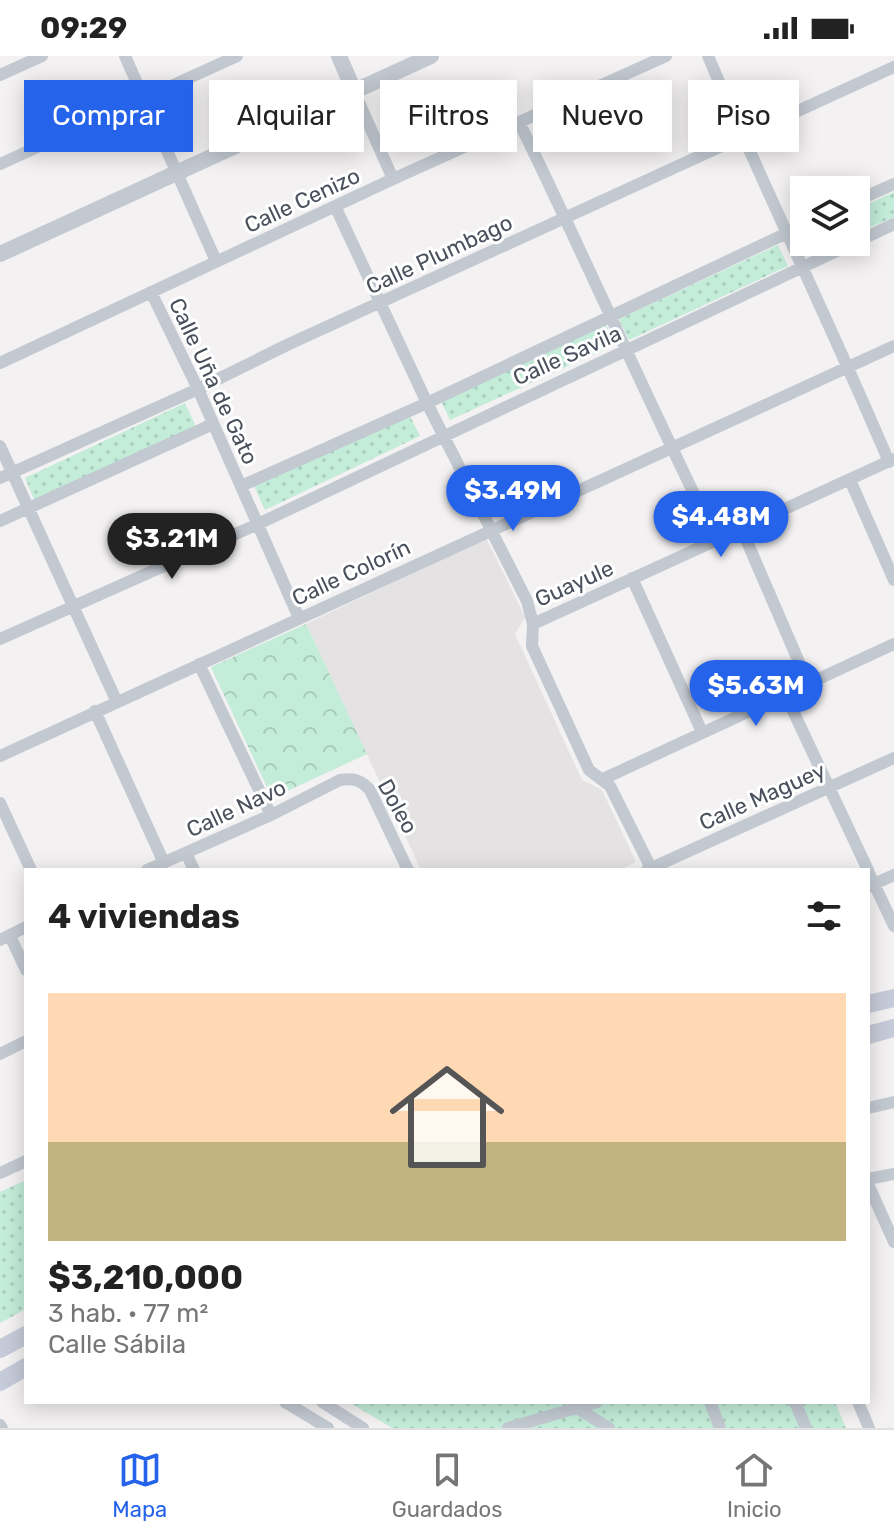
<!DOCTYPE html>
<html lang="es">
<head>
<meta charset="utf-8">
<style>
	:root { --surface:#fff; --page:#f2f2f2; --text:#222; --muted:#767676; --line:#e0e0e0; --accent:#2563eb }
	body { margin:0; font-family:Rubik,sans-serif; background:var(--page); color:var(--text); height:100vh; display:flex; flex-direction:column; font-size:30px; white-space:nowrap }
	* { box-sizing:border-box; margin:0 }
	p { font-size:26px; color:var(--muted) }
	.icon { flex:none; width:44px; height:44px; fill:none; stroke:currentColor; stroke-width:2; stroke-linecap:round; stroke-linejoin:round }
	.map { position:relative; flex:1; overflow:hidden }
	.drawer { position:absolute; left:24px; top:812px; width:846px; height:536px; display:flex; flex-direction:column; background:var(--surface); border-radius:0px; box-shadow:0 4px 20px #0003 }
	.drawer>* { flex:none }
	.top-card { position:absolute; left:24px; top:24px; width:846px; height:72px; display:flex; gap:16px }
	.tools { position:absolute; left:790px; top:120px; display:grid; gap:16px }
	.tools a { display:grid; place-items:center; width:80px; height:80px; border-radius:0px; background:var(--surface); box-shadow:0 4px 20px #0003; font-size:40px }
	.price { position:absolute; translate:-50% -68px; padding:0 18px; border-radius:28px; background:var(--accent); color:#fff; font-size:26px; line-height:52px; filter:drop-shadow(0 2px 4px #0008) }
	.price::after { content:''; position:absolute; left:50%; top:48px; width:24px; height:18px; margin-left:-12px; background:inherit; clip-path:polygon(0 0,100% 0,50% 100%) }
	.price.selected { background:#222; color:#fff }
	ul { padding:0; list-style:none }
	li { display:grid; align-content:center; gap:16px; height:424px; padding:0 24px }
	li span { display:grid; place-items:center; height:248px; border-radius:0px; color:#555 }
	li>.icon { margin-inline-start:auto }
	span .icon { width:144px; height:144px; fill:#fffc; stroke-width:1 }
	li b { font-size:34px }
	h2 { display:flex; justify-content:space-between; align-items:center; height:96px; padding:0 24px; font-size:34px }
	.pill { padding:0 28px; border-radius:0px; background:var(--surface); box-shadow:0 4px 20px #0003; font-size:28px; line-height:72px }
	.pill.selected { background:var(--accent); color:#fff }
	.status { display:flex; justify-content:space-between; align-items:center; height:56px; padding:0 40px; background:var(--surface); direction:ltr }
	.status svg { height:22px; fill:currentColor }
	.tabs { display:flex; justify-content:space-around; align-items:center; height:112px; border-top:2px solid var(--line); background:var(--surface); font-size:22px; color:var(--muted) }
	.tabs a { display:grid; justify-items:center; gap:4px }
	.tabs .selected { color:var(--accent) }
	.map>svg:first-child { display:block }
	.education { fill:#e4e2e2 }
	.grass { fill:url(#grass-dots) }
	.park { fill:url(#park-crowns) }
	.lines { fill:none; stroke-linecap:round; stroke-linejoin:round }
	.minor { stroke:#c2c9d1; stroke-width:12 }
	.tertiary { stroke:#c2c9d1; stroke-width:16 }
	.secondary { stroke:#c5cbd8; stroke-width:18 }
	.labels { text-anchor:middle; stroke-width:6; stroke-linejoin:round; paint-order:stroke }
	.street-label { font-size:22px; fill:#4a515d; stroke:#fff }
</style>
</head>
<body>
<div class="status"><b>09:29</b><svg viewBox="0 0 49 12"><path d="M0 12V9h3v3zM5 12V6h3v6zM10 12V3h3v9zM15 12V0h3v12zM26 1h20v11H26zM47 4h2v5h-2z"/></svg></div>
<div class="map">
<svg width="894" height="1372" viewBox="0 0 894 1372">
	<defs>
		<pattern id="grass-dots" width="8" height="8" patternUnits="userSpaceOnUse" patternTransform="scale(2)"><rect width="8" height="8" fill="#c3ecd9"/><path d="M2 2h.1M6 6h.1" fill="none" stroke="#a9ccbd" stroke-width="1.8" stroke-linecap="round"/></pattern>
		<pattern id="park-crowns" width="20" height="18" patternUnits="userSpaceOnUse" patternTransform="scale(2)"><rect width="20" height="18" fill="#c3ecd9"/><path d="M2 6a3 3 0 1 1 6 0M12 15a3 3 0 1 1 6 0" fill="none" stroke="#a9ccbd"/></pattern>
	</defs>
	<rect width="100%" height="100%" fill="#f3f1f1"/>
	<path class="education" d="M486,482l39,79 -10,17 67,146 20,10 34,72 -17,8h-198l-115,-246z"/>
	<path class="grass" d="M894,136v25l-38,16v-23z
		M778,189l10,21 -159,74 -10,-21z
		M605,267l11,21 -166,76 -9,-19z
		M185,347l11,24 -162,72 -9,-21z
		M409,358l11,22 -155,74 -11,-24z
		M26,1124v129l-26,14v-131z
		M349,1346h486l11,26h-454z"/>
	<path class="park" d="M306,568l61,130 -95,44 -61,-131z"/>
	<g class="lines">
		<path class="minor" d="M125,0l91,205
			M708,0c58,136 123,269 181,406
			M0,19l42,-19
			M354,35l39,88
			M519,66c68,139 129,280 198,419
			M0,108l237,-108
			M856,145l38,-17
			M336,152l91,195 100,198 6,23 -1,22 57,124 21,16 42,84
			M151,236l47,97 101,229
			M0,307l393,-184 273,-123
			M0,390l116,254
			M0,422l198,-89 89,-44 607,-278
			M850,424l44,100
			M241,430l186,-83 377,-178
			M0,465l213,-97
			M742,474l66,153
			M632,522l70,154
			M533,568l361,-165
			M0,583l258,-115 636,-300
			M199,608l72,151
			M785,638l83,176
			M95,655l69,152
			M0,700l894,-410
			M603,723l291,-135
			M0,747l31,67
			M186,797l8,17
			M147,814l124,-55 69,-35c14,-2 21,0 30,10l38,80
			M647,814l247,-112
			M868,815l26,55
			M868,831l26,-12
			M10,880l16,34
			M0,884l26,-13
			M0,998l26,-13
			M868,1052l26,-6
			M0,1117l26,-12
			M868,1123l26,-5
			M868,1128l26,58
			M285,1346l43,26
			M322,1346l41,26
			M710,1346l10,26
			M795,1346l11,26
			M858,1346l11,26
			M577,1352l32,20
			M0,1369l2,3
			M508,1372l89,-26"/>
		<path class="tertiary" d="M339,0l15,35
			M0,198l431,-198"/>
		<path class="secondary" d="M868,948l26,-6
			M868,979l26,-7
			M0,1293l26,-14
			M0,1326l26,-15"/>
	</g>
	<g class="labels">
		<g class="street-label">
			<text transform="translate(302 144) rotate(-25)" y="8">Calle Cenizo</text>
			<text transform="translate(439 198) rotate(-25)" y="8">Calle Plumbago</text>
			<text transform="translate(567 299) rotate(-24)" y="8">Calle Savila</text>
			<text transform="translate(214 325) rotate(65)" y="8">Calle Uña de Gato</text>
			<text transform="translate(351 516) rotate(-25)" y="8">Calle Colorín</text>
			<text transform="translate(574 527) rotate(-24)" y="8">Guayule</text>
			<text transform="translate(762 740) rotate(-24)" y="8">Calle Maguey</text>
			<text transform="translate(398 750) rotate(61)" y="8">Doleo</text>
			<text transform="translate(236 752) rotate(-25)" y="8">Calle Navo</text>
		</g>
	</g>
</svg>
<div class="tools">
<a><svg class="icon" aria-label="layers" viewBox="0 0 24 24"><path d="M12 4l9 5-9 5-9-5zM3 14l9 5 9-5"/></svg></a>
</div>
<b class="price" style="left:513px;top:477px">$3.49M</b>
<b class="price" style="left:721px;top:503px">$4.48M</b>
<b class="price selected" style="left:172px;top:525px">$3.21M</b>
<b class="price" style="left:756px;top:672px">$5.63M</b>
<div class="top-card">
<a class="pill selected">Comprar</a>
<a class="pill">Alquilar</a>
<a class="pill">Filtros</a>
<a class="pill">Nuevo</a>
<a class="pill">Piso</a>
</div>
<section class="drawer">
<h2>4 viviendas<svg class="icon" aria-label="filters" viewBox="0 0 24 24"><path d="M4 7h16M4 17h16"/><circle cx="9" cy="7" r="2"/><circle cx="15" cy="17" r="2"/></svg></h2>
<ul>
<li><span style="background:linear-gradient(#ffd9b3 60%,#c2b280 0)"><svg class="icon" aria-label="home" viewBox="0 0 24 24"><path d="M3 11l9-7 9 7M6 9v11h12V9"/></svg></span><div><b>$3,210,000</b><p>3 hab. · 77 m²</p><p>Calle Sábila</p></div></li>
</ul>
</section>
</div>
<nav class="tabs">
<a class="selected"><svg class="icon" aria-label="map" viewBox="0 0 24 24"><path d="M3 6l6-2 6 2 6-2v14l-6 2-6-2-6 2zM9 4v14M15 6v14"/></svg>Mapa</a>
<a><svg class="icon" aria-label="saved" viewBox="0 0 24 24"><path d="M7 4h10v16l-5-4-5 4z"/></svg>Guardados</a>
<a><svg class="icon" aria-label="home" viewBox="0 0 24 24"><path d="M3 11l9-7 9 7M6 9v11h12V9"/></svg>Inicio</a>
</nav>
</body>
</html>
